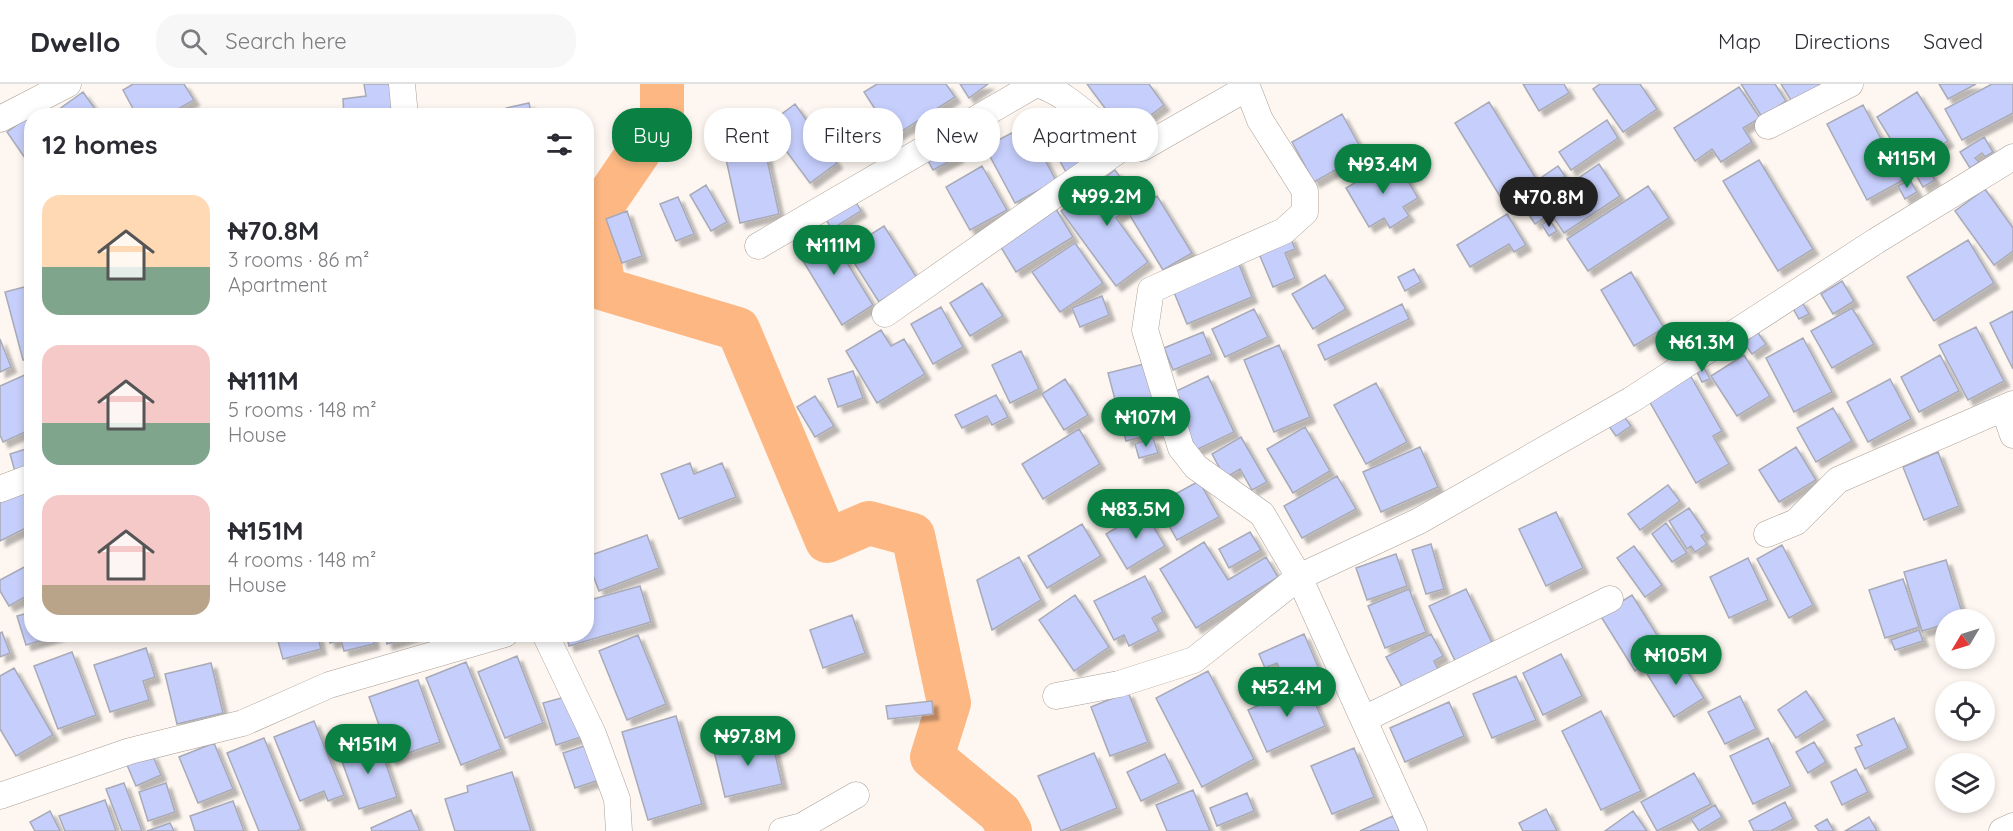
<!DOCTYPE html>
<html lang="en">
<head>
<meta charset="utf-8">
<style>
	:root { --surface:#fff; --page:#f7f7f7; --text:#2b2b33; --muted:#7c7c81; --line:#e1e1e2; --accent:#0b8043 }
	body { margin:0; font-family:Quicksand,sans-serif; background:var(--page); color:var(--text); height:100vh; display:flex; flex-direction:column; font-size:22px; white-space:nowrap }
	* { box-sizing:border-box; margin:0 }
	p { font-size:20px; color:var(--muted) }
	.icon { flex:none; width:33px; height:33px; fill:none; stroke:currentColor; stroke-width:2; stroke-linecap:round; stroke-linejoin:round }
	.map { position:relative; flex:1; overflow:hidden }
	.side { position:absolute; left:24px; top:24px; width:570px; height:534px; display:flex; flex-direction:column; background:var(--surface); border-radius:24px; box-shadow:0 3px 9px #0003 }
	.side>* { flex:none }
	.top-card { position:absolute; left:612px; top:24px; width:570px; height:54px; display:flex; gap:12px }
	.needle { width:39px; rotate:232deg }
	.fabs { position:absolute; left:1935px; top:525px; display:grid; gap:12px }
	.fabs a { display:grid; place-items:center; width:60px; height:60px; border-radius:50%; background:var(--surface); box-shadow:0 3px 9px #0003; font-size:30px }
	.price { position:absolute; translate:-50% -51px; padding:0 14px; border-radius:21px; background:var(--accent); color:#fff; font-size:20px; line-height:39px; filter:drop-shadow(0 2px 3px #0008) }
	.price::after { content:''; position:absolute; left:50%; top:36px; width:18px; height:14px; margin-left:-9px; background:inherit; clip-path:polygon(0 0,100% 0,50% 100%) }
	.price.selected { background:#222; color:#fff }
	ul { padding:0; list-style:none }
	li { display:flex; align-items:center; gap:18px; height:150px; padding:0 18px }
	li span { display:grid; place-items:center; flex:none; width:168px; height:120px; border-radius:18px; color:#555 }
	li>.icon { margin-inline-start:auto }
	span .icon { width:72px; height:72px; fill:#fffc; stroke-width:1 }
	li b { font-size:26px }
	h2 { display:flex; justify-content:space-between; align-items:center; height:72px; padding:0 18px; font-size:26px }
	.chip { padding:0 21px; border-radius:24px; background:var(--surface); box-shadow:0 3px 9px #0003; font-size:21px; line-height:54px }
	.chip.selected { background:var(--accent); color:#fff }
	header { display:flex; align-items:center; gap:36px; box-sizing:border-box; height:84px; padding:0 30px; background:var(--surface); border-bottom:2px solid var(--line) }
	header strong { font-size:28px }
	nav { display:flex; gap:33px; margin-inline-start:auto; font-size:21px }
	.search { width:420px; height:54px; background:var(--page); display:flex; align-items:center; gap:15px; box-sizing:border-box; padding:0 21px; border-radius:24px; color:var(--muted); font-size:22px }
	.map>svg:first-child { display:block }
	.lines { fill:none; stroke-linecap:round; stroke-linejoin:round }
	.river { stroke:#fcb783; stroke-width:44 }
	.building { fill:#c6cffc; stroke:#a8aab7; stroke-width:1.5; filter:url(#shadow) }
	.minor-casing { stroke:#aa9f97; stroke-width:27 }
	.minor { stroke:#fff; stroke-width:26 }
</style>
</head>
<body>
<header>
<strong>Dwello</strong>
<div class="search"><svg class="icon" aria-label="search" viewBox="0 0 24 24"><circle cx="10" cy="10" r="6"/><path d="M15 15l6 6"/></svg>Search here</div>
<nav><a>Map</a><a>Directions</a><a>Saved</a></nav>
</header>
<div class="map">
<svg width="2013" height="747" viewBox="0 0 2013 747">
	<defs>
		<filter id="shadow"><feDropShadow dx="5.5" dy="5.5" stdDeviation="1.5" flood-color="#0004"/></filter>
	</defs>
	<rect width="100%" height="100%" fill="#fef7f1"/>
	<g class="lines">
		<path class="river" d="M662,0v34l-69,101 11,70 134,40 89,212 42,-18 44,12 36,168 -17,54 68,56 10,18"/>
	</g>
	<path class="building" d="M133,0h51l10,16 -28,16h-29l-14,-26z
		M364,0h31l2,24 -11,1 1,7h-43l-1,-17 23,-3z
		M877,0h69l9,13 -62,40 -29,-45z
		M960,0h28l-19,14z
		M1087,0h62l15,21 -39,30z
		M1523,0h41l5,9 -30,18z
		M1600,0h40l17,25 -34,23 -30,-43z
		M1741,0h34l11,17 -24,16z
		M1781,0h42l-31,18z
		M1939,0h37l-28,15z
		M1992,0h21v29l-51,27 -17,-31z
		M1739,3l21,31 -17,10 9,14 -31,20 -9,-13 -17,12 -21,-33z
		M83,8l17,24h-49v-1z
		M1917,8l31,49 -24,15 -5,-7 -16,10 -26,-42z
		M1489,18l46,75 -34,21 -46,-75z
		M529,19l3,13h-24l-2,-8z
		M795,20l42,59 -27,20 -43,-58z
		M1863,21l40,75 -36,20 -40,-76z
		M41,24l5,8h-14v52l-25,-36z
		M1342,30l22,40 -50,28 -22,-40z
		M1066,33l23,42 -23,13 -23,-41z
		M1607,36l11,18 -47,32 -12,-18z
		M1027,41l29,56 -41,22 -30,-56z
		M1984,53l9,15 -8,5 -3,-4 -7,5 4,4 -9,6 -10,-16z
		M952,61l6,12 -25,13 -6,-11z
		M765,66l14,64 -39,9 -14,-64z
		M1395,75l23,39 -15,9 6,9 -19,12 -6,-10 -15,9 -23,-39z
		M1759,76l54,89 -35,22 -55,-90z
		M1924,78l11,18 -12,7 -11,-19z
		M1599,80l21,32 -56,37 -21,-31z
		M982,82l25,44 -37,20 -24,-43z
		M1558,82l7,10 -29,21 13,18 -14,9 -19,-29z
		M1115,86l23,32 -22,16 32,44 -32,24 -55,-75z
		M1910,96l7,12 -12,7 -7,-13z
		M706,101l21,37 -16,9 -21,-36z
		M1648,102l21,32 -81,53 -21,-32z
		M1985,105l28,39v23l-19,14 -39,-54z
		M1157,112l35,57 -29,17 -34,-56z
		M678,113l16,37 -18,7 -16,-37z
		M856,118l5,9 -29,18 -6,-9z
		M1056,125l17,28 -57,35 -17,-28z
		M627,127l15,45 -20,7 -16,-44z
		M1507,130l19,31 -12,7 -5,-8 -39,23 -13,-22z
		M1549,135l8,12 -8,5 -7,-11z
		M884,142l33,52 -38,24 -33,-52z
		M825,143l48,78 -31,20 -48,-79z
		M1290,152l5,13 -10,4 10,25 -22,9 -16,-38z
		M1968,156l26,43 -60,38 -27,-44z
		M1075,159l28,40 -43,29 -28,-40z
		M1237,175l15,38 -65,27 -16,-39z
		M1414,185l7,13 -16,9 -7,-14z
		M1631,188l33,56 -30,18 -33,-56z
		M1325,191l21,34 -33,20 -21,-35z
		M1842,197l12,20 -21,13 -12,-20z
		M982,199l21,33 -33,20 -20,-33z
		M32,201v73l-9,2 -18,-68z
		M1102,212l7,19 -29,12 -8,-19z
		M1801,216l8,14 -10,5 -8,-14z
		M1402,220l7,15 -84,41 -7,-15z
		M941,223l22,40 -30,17 -22,-40z
		M1852,224l22,36 -42,24 -21,-37z
		M1254,225l14,28 -43,20 -13,-28z
		M2013,227v58l-23,-46z
		M1976,243l28,54 -36,19 -29,-55z
		M881,246l10,16 13,-7 21,35 -48,29 -31,-52z
		M1756,246l10,14 -14,10 -10,-14z
		M1203,248l9,22 -39,16 -9,-22z
		M1803,254l29,54 -38,20 -28,-54z
		M0,255l11,28 -11,5z
		M1279,261l31,72 -36,15 -30,-72z
		M1021,267l18,38 -29,14 -18,-38z
		M1744,271l26,41 -33,20 -26,-40z
		M1940,271l19,36 -40,21 -18,-35z
		M1144,280l18,68 -36,9 -18,-68z
		M1702,280l8,15 -8,3 -7,-14z
		M853,287l10,27 -25,9 -10,-28z
		M27,290l5,9v46l-29,13 -3,-7v-49z
		M1690,291l32,56 -9,5 16,28 -33,19 -48,-84z
		M1208,292l26,56 -38,18 -26,-56z
		M1065,295l23,36 -24,15 -22,-36z
		M1890,295l21,40 -43,23 -21,-40z
		M1376,299l31,59 -41,22 -32,-59z
		M996,311l12,22 -16,8 -5,-9 -25,12 -7,-13z
		M815,312l19,30 -19,11 -18,-30z
		M1833,324l19,33 -36,21 -19,-34z
		M1623,331l8,11 -15,10 -8,-11z
		M1305,343l25,44 -37,22 -26,-44z
		M1079,345l21,35 -57,35 -21,-35z
		M1241,353l26,45 -15,8 -12,-21 -15,9 -13,-24z
		M1153,354l5,15 -19,5 -4,-14z
		M32,363v23l-16,5 -6,-21z
		M1420,363l18,40 -57,25 -18,-40z
		M1796,363l20,33 -37,22 -20,-32z
		M1938,368l21,54 -35,14 -21,-53z
		M690,379l4,11 28,-11 14,34 -57,22 -18,-45z
		M1337,392l19,33 -54,29 -18,-32z
		M1199,397l20,36 -42,23 -20,-36z
		M27,399l5,9v33l-32,16v-45z
		M1668,401l12,16 -40,29 -12,-16z
		M1689,424l17,25 -5,3 6,8 -12,8 -4,-6 -4,3 -18,-28z
		M1144,427l21,35 -38,23 -21,-35z
		M1556,428l27,56 -37,18 -27,-57z
		M1666,439l21,30 -15,9 -20,-28z
		M1082,440l19,32 -54,32 -19,-32z
		M1250,448l11,18 -32,18 -10,-19z
		M647,451l12,33 -60,23 -13,-34z
		M1204,458l24,38 38,-23 12,20 -82,51 -36,-59z
		M1431,460l13,45 -18,5 -14,-44z
		M1782,461l31,60 -24,13 -32,-59z
		M1634,462l28,39 -17,12 -28,-39z
		M1396,470l11,32 -40,14 -11,-32z
		M1019,473l22,43 -49,30 -15,-50z
		M1748,474l20,42 -39,18 -19,-41z
		M1946,476l18,59 -18,1v4l-24,7 -18,-59z
		M28,481l4,7v21l-23,13 -9,-15v-11z
		M1145,492l18,36 -11,6 7,13 -30,15 -5,-11 -10,5 -20,-39z
		M1903,495l16,48 -34,11 -16,-48z
		M640,502l11,36 -82,24 -3,-12h20v-33z
		M1409,505l17,43 -41,16 -17,-42z
		M1466,505l29,60 -37,18 -29,-61z
		M1075,511l34,52 -35,24 -35,-51z
		M1632,511l35,56 -32,20 -35,-56z
		M32,528v22l27,1 -33,10 -9,-29z
		M852,531l13,38 -42,15 -13,-38z
		M1919,546l4,11 -28,9 -4,-10z
		M2,548l8,21 -10,4v-24z
		M276,550h41l4,15 -38,10z
		M328,550h44l2,10 -30,7 -3,-11 -11,3z
		M385,550h35l-33,10z
		M1304,550l15,35 -33,14 -9,-20 -12,5 -6,-14z
		M1431,550l12,22 -9,5 7,14 -35,19 -20,-37z
		M638,551l28,69 -39,16 -28,-69z
		M146,564l9,29 -12,4 6,19 -39,12 -16,-47z
		M72,568l24,63 -38,14 -24,-63z
		M1561,570l21,42 -39,19 -20,-42z
		M1677,571l27,43 -30,19 -27,-43z
		M517,572l26,67 -38,15 -27,-66z
		M466,578l35,87 -40,16 -35,-87z
		M211,579l12,50 -46,11 -12,-50z
		M14,584l39,67 -37,21 -16,-27v-53z
		M1208,587l46,88 -52,28 -46,-89z
		M1516,592l20,44 -44,18 -19,-44z
		M418,596l22,62 -49,17 -22,-62z
		M1307,600l18,42 -58,26 -19,-42z
		M1806,607l19,29 -29,18 -18,-28z
		M1128,608l20,50 -38,14 -19,-49z
		M569,612l12,41 -25,8 -13,-42z
		M1740,612l16,33 -31,15 -17,-32z
		M932,617l1,13 -45,5 -2,-13z
		M1449,618l15,34 -59,26 -15,-34z
		M1601,627l40,80 -40,19 -39,-79z
		M676,632l26,88 -54,16 -26,-88z
		M1894,634l14,30 -43,21 -10,-21 7,-3 -5,-10z
		M314,637l30,74 -16,6 -4,-10 -24,10 -26,-64z
		M771,653l11,47 -57,13 -11,-46z
		M264,654l37,91 -4,2h-38l-32,-78z
		M1768,654l23,48 -38,18 -23,-48z
		M378,656l19,57 -38,12 -20,-56z
		M1814,658l12,20 -18,11 -12,-21z
		M214,659l19,46 -35,14 -19,-46z
		M587,661l12,35 -24,8 -12,-35z
		M1354,664l20,49 -42,17 -21,-48z
		M1094,669l23,55 -56,23 -23,-55z
		M152,670l9,21 -25,11 -9,-21z
		M1165,670l14,29 -38,18 -14,-29z
		M1856,685l12,23 -26,13 -11,-23z
		M512,688l19,59h-76l-10,-32 23,-7 -1,-6z
		M1694,689l17,31 -54,27 -16,-29z
		M124,699l18,48h-20l-16,-42z
		M166,699l9,29 -27,9 -9,-29z
		M1193,706l17,41h-43l-11,-26z
		M1247,709l7,18 -37,15 -7,-18z
		M105,716l11,31h-51l-6,-15z
		M233,717l11,30h-49l-5,-15z
		M1785,718l8,17 -22,12h-17l-5,-10z
		M1715,721l7,12 -23,14 -8,-12z
		M1546,725l11,22h-34l-4,-8z
		M411,726l9,21h-48l-1,-3z
		M50,727l10,20h-25l-5,-9z
		M1633,727l14,20h-42z
		M1393,732l7,15h-40z
		M1869,733l8,14h-32z
		M1827,735l7,12h-15l-4,-5z
		M170,739l4,8h-27z"/>
	<g class="lines">
		<defs>
			<path id="minor" d="M402,0l3,32
				M1037,0c42,13 66,56 105,64l105,-60
				M1246,0l14,36 45,71v21l-21,19 -133,59 -6,40 36,118 15,19 66,47 37,63 115,254
				M0,35l68,-35
				M1768,42l82,-42
				M758,162l278,-162
				M885,230l241,-169
				M2004,325l9,26
				M0,405l32,-12
				M1767,450l29,-12 42,-42 175,-76
				M545,550l48,100 24,65 2,32
				M1056,612l63,-12 75,-24 105,-83 120,-56 212,-121 245,-159 137,-84
				M1364,635l246,-120
				M0,712l130,-45 113,-28 86,-38 176,-51
				M782,747l20,-5 54,-31
				M2002,747l11,-5"/>
		</defs>
		<use href="#minor" class="minor-casing"/>
		<use href="#minor" class="minor"/>
	</g>
</svg>
<div class="fabs">
<a><svg class="needle" viewBox="-14 -14 28 28"><path d="M0-13l5 13h-10z" fill="#e53935"/><path d="M0 13l5-13h-10z" fill="#7c7c81"/></svg></a>
<a><svg class="icon" aria-label="locate" viewBox="0 0 24 24"><circle cx="12" cy="12" r="6"/><path d="M12 2v4M12 18v4M2 12h4M18 12h4"/></svg></a>
<a><svg class="icon" aria-label="layers" viewBox="0 0 24 24"><path d="M12 4l9 5-9 5-9-5zM3 14l9 5 9-5"/></svg></a>
</div>
<b class="price" style="left:1907px;top:105px">₦115M</b>
<b class="price" style="left:1383px;top:111px">₦93.4M</b>
<b class="price" style="left:1107px;top:143px">₦99.2M</b>
<b class="price selected" style="left:1549px;top:144px">₦70.8M</b>
<b class="price" style="left:834px;top:192px">₦111M</b>
<b class="price" style="left:1702px;top:289px">₦61.3M</b>
<b class="price" style="left:1146px;top:364px">₦107M</b>
<b class="price" style="left:1136px;top:456px">₦83.5M</b>
<b class="price" style="left:1676px;top:602px">₦105M</b>
<b class="price" style="left:1287px;top:634px">₦52.4M</b>
<b class="price" style="left:748px;top:683px">₦97.8M</b>
<b class="price" style="left:368px;top:691px">₦151M</b>
<div class="top-card">
<a class="chip selected">Buy</a>
<a class="chip">Rent</a>
<a class="chip">Filters</a>
<a class="chip">New</a>
<a class="chip">Apartment</a>
</div>
<section class="side">
<h2>12 homes<svg class="icon" aria-label="filters" viewBox="0 0 24 24"><path d="M4 7h16M4 17h16"/><circle cx="9" cy="7" r="2"/><circle cx="15" cy="17" r="2"/></svg></h2>
<ul>
<li><span style="background:linear-gradient(#ffd9b3 60%,#7fa58c 0)"><svg class="icon" aria-label="home" viewBox="0 0 24 24"><path d="M3 11l9-7 9 7M6 9v11h12V9"/></svg></span><div><b>₦70.8M</b><p>3 rooms · 86 m²</p><p>Apartment</p></div></li>
<li><span style="background:linear-gradient(#f6c9c9 65%,#7fa58c 0)"><svg class="icon" aria-label="home" viewBox="0 0 24 24"><path d="M3 11l9-7 9 7M6 9v11h12V9"/></svg></span><div><b>₦111M</b><p>5 rooms · 148 m²</p><p>House</p></div></li>
<li><span style="background:linear-gradient(#f6c9c9 75%,#b9a48a 0)"><svg class="icon" aria-label="home" viewBox="0 0 24 24"><path d="M3 11l9-7 9 7M6 9v11h12V9"/></svg></span><div><b>₦151M</b><p>4 rooms · 148 m²</p><p>House</p></div></li>
</ul>
</section>
</div>
</body>
</html>
